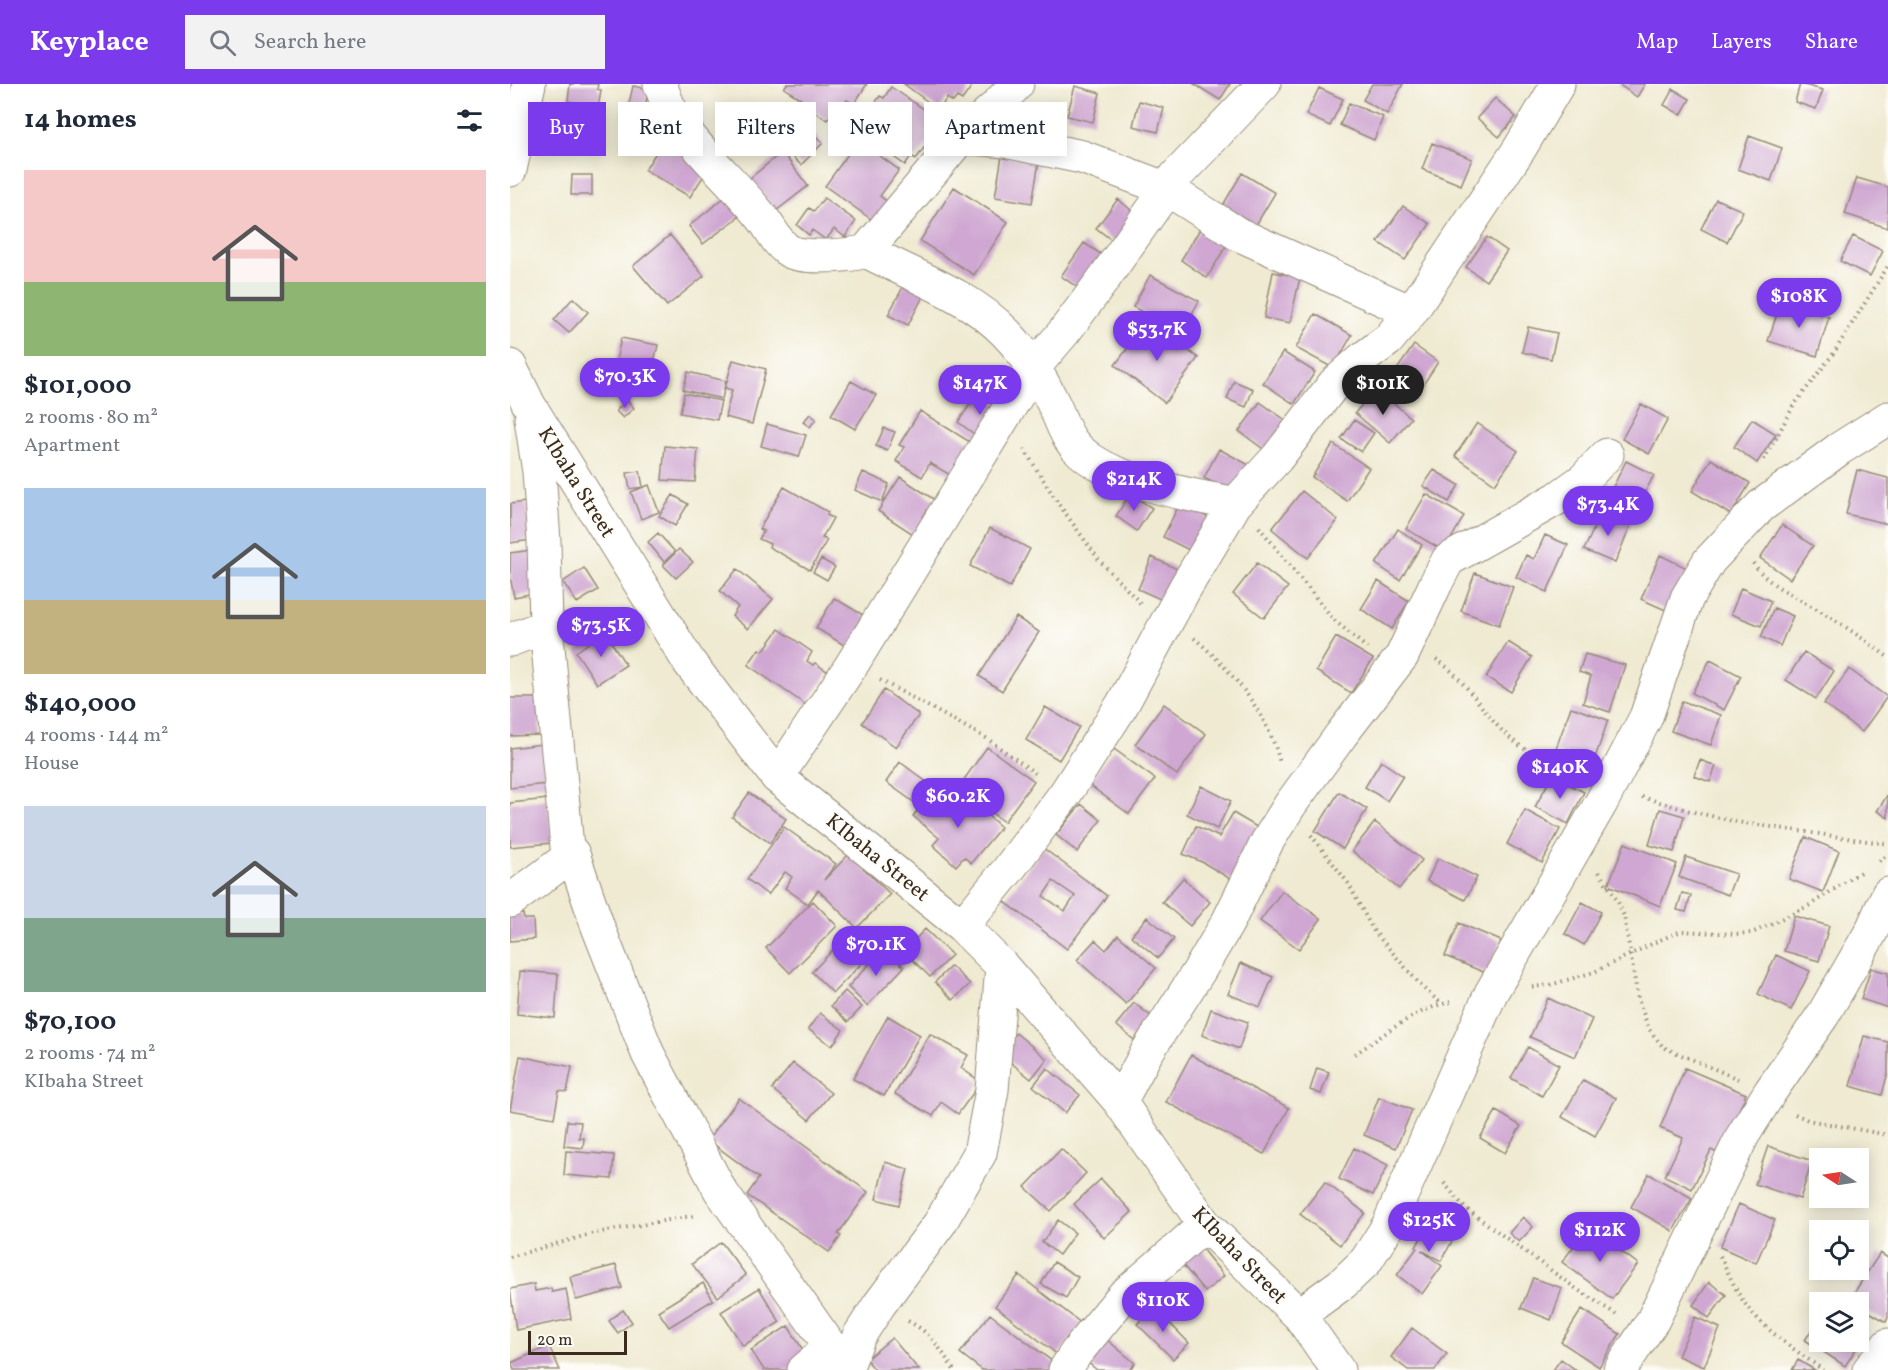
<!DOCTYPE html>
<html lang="en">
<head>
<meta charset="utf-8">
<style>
	:root { --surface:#fff; --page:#f2f2f3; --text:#1f2937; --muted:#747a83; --accent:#7c3aed }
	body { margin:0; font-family:Vollkorn,serif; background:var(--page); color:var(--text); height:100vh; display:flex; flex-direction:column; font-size:22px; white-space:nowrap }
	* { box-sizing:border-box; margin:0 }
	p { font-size:20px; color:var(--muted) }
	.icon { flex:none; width:33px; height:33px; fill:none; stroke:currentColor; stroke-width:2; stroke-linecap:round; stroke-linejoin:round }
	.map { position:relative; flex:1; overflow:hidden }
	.panel { display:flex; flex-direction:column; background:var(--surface); width:510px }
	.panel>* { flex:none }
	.banner { position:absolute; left:18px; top:18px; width:570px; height:54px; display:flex; gap:12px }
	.needle { width:39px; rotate:282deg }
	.buttons { position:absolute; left:1299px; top:1064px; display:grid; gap:12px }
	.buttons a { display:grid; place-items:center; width:60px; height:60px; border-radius:0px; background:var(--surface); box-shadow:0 3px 15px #0003; font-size:30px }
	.scale { position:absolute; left:18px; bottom:15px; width:99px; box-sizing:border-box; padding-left:6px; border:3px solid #3b2a1e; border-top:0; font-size:16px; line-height:21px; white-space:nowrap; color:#3b2a1e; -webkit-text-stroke:4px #fdfcf7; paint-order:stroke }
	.price { position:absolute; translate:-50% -51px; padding:0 14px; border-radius:21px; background:var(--accent); color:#fff; font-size:20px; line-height:39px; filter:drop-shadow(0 2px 3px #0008) }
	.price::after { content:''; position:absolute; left:50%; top:36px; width:18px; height:14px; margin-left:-9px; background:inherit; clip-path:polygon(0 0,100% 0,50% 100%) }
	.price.active { background:#222; color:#fff }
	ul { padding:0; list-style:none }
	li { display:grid; align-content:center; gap:12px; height:318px; padding:0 24px }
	li span { display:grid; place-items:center; height:186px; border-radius:0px; color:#555 }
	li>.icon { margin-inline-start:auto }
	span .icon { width:108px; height:108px; fill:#fffc; stroke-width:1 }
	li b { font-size:26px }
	h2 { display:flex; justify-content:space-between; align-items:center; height:72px; padding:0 24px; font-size:26px }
	.tag { padding:0 21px; border-radius:0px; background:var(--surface); box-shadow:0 3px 15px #0003; font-size:21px; line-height:54px }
	.tag.active { background:var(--accent); color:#fff }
	header { display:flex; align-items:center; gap:36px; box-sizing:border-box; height:84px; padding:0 30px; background:var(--accent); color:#fff }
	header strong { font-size:28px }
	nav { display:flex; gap:33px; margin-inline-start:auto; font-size:21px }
	.search { width:420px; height:54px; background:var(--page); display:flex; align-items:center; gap:15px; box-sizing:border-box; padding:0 21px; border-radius:0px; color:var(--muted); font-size:22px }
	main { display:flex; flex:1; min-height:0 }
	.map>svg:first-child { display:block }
	.building { fill:#cfa7d2; fill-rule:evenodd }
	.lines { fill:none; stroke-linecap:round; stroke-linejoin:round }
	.minor-casing { stroke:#958a78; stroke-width:35 }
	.path { stroke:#958a78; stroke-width:4; stroke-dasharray:1.5 4.5; stroke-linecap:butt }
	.minor { stroke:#fff; stroke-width:33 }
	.labels { text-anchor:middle; stroke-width:4.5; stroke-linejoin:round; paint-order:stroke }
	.street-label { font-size:21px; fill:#3b2a1e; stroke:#fdfcf7 }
</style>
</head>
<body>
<header>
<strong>Keyplace</strong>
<div class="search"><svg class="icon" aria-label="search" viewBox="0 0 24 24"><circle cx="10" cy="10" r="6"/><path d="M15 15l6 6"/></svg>Search here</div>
<nav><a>Map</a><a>Layers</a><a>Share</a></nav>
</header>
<main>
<section class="panel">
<h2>14 homes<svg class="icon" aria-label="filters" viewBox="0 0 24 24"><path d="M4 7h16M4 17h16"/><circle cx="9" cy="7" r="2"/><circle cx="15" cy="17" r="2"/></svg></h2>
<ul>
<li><span style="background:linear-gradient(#f6c9c9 60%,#8fb573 0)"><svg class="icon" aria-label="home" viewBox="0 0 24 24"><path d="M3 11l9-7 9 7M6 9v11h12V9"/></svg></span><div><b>$101,000</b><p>2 rooms · 80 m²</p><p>Apartment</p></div></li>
<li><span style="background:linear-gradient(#a9c7e8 60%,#c2b280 0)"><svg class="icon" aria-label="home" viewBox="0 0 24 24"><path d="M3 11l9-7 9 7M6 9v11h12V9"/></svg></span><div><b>$140,000</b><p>4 rooms · 144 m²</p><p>House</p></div></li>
<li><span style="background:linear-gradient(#c9d6e8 60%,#7fa58c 0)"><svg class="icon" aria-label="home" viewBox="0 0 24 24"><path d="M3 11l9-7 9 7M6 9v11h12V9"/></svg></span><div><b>$70,100</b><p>2 rooms · 74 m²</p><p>KIbaha Street</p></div></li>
</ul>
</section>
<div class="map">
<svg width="1378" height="1286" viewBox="0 0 1378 1286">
	<rect width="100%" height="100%" fill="#fdfcf7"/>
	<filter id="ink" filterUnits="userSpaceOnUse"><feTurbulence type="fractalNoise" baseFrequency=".0167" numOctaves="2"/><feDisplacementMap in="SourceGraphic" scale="12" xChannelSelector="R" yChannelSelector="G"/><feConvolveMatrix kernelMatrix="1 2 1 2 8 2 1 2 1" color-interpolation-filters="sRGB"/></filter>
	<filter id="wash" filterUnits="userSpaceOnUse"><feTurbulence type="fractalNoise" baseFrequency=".008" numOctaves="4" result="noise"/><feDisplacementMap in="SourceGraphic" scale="24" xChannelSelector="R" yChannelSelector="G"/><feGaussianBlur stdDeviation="1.35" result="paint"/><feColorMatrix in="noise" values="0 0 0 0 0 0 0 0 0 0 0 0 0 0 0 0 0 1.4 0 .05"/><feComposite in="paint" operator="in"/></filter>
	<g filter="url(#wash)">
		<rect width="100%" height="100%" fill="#efead1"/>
		<g id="blocks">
			<path class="building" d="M60,0h28l-1,5 4,1 -5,31 -20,-4 2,-14 -10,-2z
				M277,0h80l-13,20 -7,-4 -13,20 -5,-3 -2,3 -19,-13 2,-2 -26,-17z
				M394,0h65l3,2 -10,14 -5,-3 -4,5 -6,-4 -8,12z
				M684,0h36l-10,16z
				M862,0h31l-16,30 -24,-14z
				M1108,0h27l-8,13z
				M1290,0l23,6 -7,19 -21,-7z
				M123,2l16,3 -5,21 -16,-2z
				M565,2l25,7 -7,29 -26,-6z
				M381,3l46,31 -8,13 5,3 -18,25 -5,-3 -6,9 -44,-31 10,-15 -5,-3 14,-20 4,2z
				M809,4l24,11 -13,27 -24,-11z
				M1163,5l17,10 -9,16 -17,-10z
				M985,14l21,19 -17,20 -22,-19z
				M629,17l25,7 -6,24 -25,-6z
				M839,19l34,14 -9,23 -34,-15z
				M76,35l1,12 -12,1 -1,-12z
				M291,38l22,21 -22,22 -22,-21z
				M1239,52l33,12 -11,33 -33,-12z
				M348,56l41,30 -19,26 9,7 -14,19 -50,-36z
				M153,57l45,28 -18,28 -45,-27z
				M922,59l40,16 -11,26 -39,-16z
				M272,68l26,34 -32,25 -26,-33z
				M492,72l37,6 -7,41 -37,-6z
				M732,89l33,20 -19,32 -33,-20z
				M62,91h20v20h-21z
				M1347,94l31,9v41l-43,-14z
				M444,103l54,35 -34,53 -54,-34z
				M215,113l15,19 -37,28 -14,-18z
				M314,114l32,23 -11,16 -11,-8 -8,11 -14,-10 -3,5 -12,-10 12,-17 5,3z
				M608,115l20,17 -21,28 -21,-16z
				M1206,115l27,12 -16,31 -26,-13z
				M893,122l27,18 -25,36 -27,-18z
				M693,140l26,17 -22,37 -26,-18z
				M160,151l34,41 -37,30 -34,-40z
				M1343,152l30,15 -13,25 -30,-15z
				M977,153l20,14 -21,30 -20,-14z
				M574,159l23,15 -23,34 -23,-16z
				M763,188l27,5 -10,46 -26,-5z
				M640,191l49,26 -18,32 -48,-26z
				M398,194l19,11 -19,36 -20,-10z
				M63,214l15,14 -19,21 -15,-13z
				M1271,218l48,15 -12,39 -49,-15z
				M805,230l37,21 -19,33 -37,-20z
				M638,237l50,37 -33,45 -50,-38z
				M1018,243l29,6 -6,26 -29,-7z
				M111,254l37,7 -7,30 -30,-7 2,2 -6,19 -16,-5 6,-22 15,4v-3l-6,-1z
				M904,261l24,17 -17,26 -25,-17z
				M773,268l32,20 -21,32 -31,-21z
				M223,276l33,9 -14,55 -27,-7 7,-27 -7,-2z
				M178,288l38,9 -4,18 -39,-9z
				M341,297l25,14 -21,34 -24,-14z
				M724,297l19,8 -7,18 -19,-8z
				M866,304l35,30 -21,25 -35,-30z
				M174,309l37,8 -4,19 -37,-7z
				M468,309l24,16 -21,30 -23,-17z
				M117,316l7,8 -11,10 -7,-7z
				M750,318l31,22 -21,30 -31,-23z
				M1131,320l27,15 -19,35 -27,-15z
				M410,327l50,31 -20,33 -20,-12 -8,14 -26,-16 8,-14 -5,-2z
				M300,330l6,5 -6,8 -7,-5z
				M1242,335l24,15 -19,29 -23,-16z
				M844,336l20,13 -13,19 -20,-13z
				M967,339l41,28 -23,33 -40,-28z
				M257,340l39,11 -7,22 -38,-11z
				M374,344l11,4 -8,19 -11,-5z
				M823,360l36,24 -22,33 -35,-24z
				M155,362l33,3 -3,33 -33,-2z
				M709,365l32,17 -15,28 -32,-16z
				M1201,375l39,24 -19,32 -39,-24z
				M1116,377l28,14 -20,38 -27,-14z
				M924,386l25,15 -10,17 -26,-16z
				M1347,386l31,8v46l-42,-10z
				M130,387l3,16 -13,2 -3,-16z
				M353,388l26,12 -7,18 -27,-12z
				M390,393l41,27 -22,34 -41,-27z
				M139,401l10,27 -18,7 -10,-27z
				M274,403l44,25 -1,3 6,3 -11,20 5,2 -17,30 -41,-23 1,-3 -11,-5 5,-8 -5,-2z
				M792,407l36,29 -30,38 -36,-29z
				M620,410l22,14 -15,23 -21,-15z
				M916,410l38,22 -20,35 -38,-22z
				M163,411l15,9 -13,22 -16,-10z
				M16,418l6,38 -22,3v-39z
				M670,419l37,19 -16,34 -38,-19z
				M1092,427l29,13 -16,39 -31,-13z
				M1272,441l31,21 -23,33 -30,-21z
				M480,444l40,21 -20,38 -40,-21z
				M888,445l24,16 -22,35 -24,-16z
				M148,449l17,19 -11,10 -16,-20z
				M1035,451l23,10 -21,47 -31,-15 10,-22 8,4z
				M169,465l14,13 -17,16 -13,-13z
				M22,466l7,42 -25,5 -4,-21v-23z
				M1150,471l29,14 -19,43 -29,-13z
				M642,473l31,15 -14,31 -31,-14z
				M311,475l14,8 -8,13 -14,-8z
				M747,479l31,24 -24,31 -31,-24z
				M74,484l14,22 -21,13 -14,-21z
				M227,485l36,30 -25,30 -16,-13 6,-9 -18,-16z
				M965,489l38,14 -14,38 -38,-14z
				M868,497l31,20 -17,28 -31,-20z
				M1231,504l30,13 -10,25 -30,-12z
				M324,514l36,21 -18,31 -36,-22z
				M1264,524l19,8 -13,30 -19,-9z
				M506,533l23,15 -37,59 -23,-15z
				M269,545l33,23 -5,9 6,4 2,-2 13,9 -22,33 -58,-40 11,-16 4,2z
				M95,548l21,33 -29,19 -21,-32z
				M826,553l37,22 -22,34 -35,-22z
				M998,558l24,15 -21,35 -25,-15z
				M1294,568l30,19 -18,28 -30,-19z
				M1075,570l40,11 -15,47 -27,-9 8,-27 -12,-4z
				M1200,576l31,16 -17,34 -32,-17z
				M1339,585l38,28 -25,35 -38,-28z
				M374,606l35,25 -23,32 -34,-24z
				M0,614h29l1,37 -30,1z
				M1172,617l39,14 -10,30 -40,-14z
				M654,620l42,30 -29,41 -42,-31z
				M535,623l34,20 -20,33 -33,-20z
				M1061,623l37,13 -15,44 -38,-13z
				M32,660l5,40 -37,4v-40z
				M477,663l47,34 -30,41 -46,-34z
				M604,665l41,30 -26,35 -41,-30z
				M1190,676l16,6 -6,16 -16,-6z
				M871,677l22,15 -16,25 -22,-14z
				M390,678l28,21 -13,20 -29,-21z
				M1042,692l32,16 -16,32 -33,-17z
				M691,702l30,15 -14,28 -30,-15z
				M829,708l28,17 -24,40 -28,-18z
				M239,709l37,26 -16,24 -38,-26z
				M421,710l25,20 13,-15 32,28 -30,36 -7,-6 -8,9 -23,-21 6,-7 -26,-22z
				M1378,710v24l-11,-7z
				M38,715l4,44 -42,4v-44z
				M571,720l20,16 -24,32 -21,-17z
				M1150,725l24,7 -10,36 -25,-7z
				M1015,726l35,19 -18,34 -35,-19z
				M723,729l29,17 -30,50 -28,-17 -21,-9 13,-28 23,11z
				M865,738l47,38 -23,29 -47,-38z
				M274,743l52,37 -12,16 25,-26 41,40 -33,34 -39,-38 -10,14 -23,-16 7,-11 -7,-5 -17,23 -21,-16z
				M1295,753l34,14 -16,41 -34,-13z
				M1115,759l52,21 -17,42 -52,-21z
				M533,764l64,48 -40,53 -63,-48zM543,797l22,15 -10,15 -22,-15z
				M1176,773l50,17 -8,21 -49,-18z
				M928,774l39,19 -12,23 -38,-19z
				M673,794l27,24 -20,24 -28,-24z
				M772,807l39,28 -22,30 -39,-28z
				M1172,809l9,2 -5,17 -9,-2z
				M303,817l24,25 -47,47 -24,-25z
				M1072,818l19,10 -17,33 -19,-11z
				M13,830l1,5h9l1,20 -24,2v-26z
				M1284,832l35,10 -10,35 -35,-10z
				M637,833l27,22 -16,19 -27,-22z
				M949,839l42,18 -13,33 -43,-18z
				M415,845l27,26 -22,22 -26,-26z
				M608,851l38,33 -30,36 -49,-44 18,-20 11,10z
				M332,856l22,21 -31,32 -21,-21z
				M374,864l20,19 -37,39 -19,-19z
				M1266,871l34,16 -19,39 -33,-16z
				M731,879l32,14 -13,30 -32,-13z
				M441,882l19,18 -17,16 -18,-18z
				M1361,884l17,5v35l-27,-9z
				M10,887l38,3 -3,44 -38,-4z
				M335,907l17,16 -14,15 -17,-16z
				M1038,914l44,21 -17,38 -45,-20z
				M624,919l18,14 -18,23 -18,-15z
				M701,925l37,13 -9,27 -37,-14z
				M310,929l23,17 -11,16 -24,-17z
				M378,932l32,19 -36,61 -31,-17z
				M506,949l31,26 -16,20 -32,-26z
				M420,950l38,21 -7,13 20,14 -23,32 -17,-12 -8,14 -38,-22z
				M1354,952l24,6v30l-6,23 -32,-9z
				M1018,963l31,18 -17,31 -31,-18z
				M681,971l98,53 -25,46 -98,-52z
				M10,972l52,11 -5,25 -8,-1 -5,27 -44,-8z
				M283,979l38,30 -22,27 -37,-31z
				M537,984l33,27 -15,18 -32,-27z
				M807,984l12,4 -8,22 -11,-4z
				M1175,984l61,26 -26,60 -9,-4 -19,39 -27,-13 18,-38 -23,-10z
				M1073,996l33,18 -21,38 -33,-19z
				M869,1013l33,13 -16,38 -32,-13z
				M229,1014l129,94 -30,42 3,2 -12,16 -82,-57 12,-17 -51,-38z
				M986,1027l25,15 -16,27 -25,-15z
				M57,1037l14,1 -2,16h5l-1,10 -19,-2z
				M1258,1062l44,15 -12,38 -45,-15z
				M844,1064l34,17 -15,30 -34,-16z
				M551,1065l25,24 -35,38 -26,-24z
				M56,1067l48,4 -2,24 -48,-4z
				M375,1078l23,7 -9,36 -23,-6z
				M1139,1090l43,24 -19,33 -42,-24z
				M591,1095l31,33 -28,26 -30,-34z
				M815,1098l40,31 -25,32 -40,-31z
				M1229,1120l36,16 -19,43 -36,-16z
				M925,1129l25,14 -19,34 -20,-11 21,16 -20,28 -25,-19 20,-27 -1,-1z
				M1013,1133l10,10 -14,15 -10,-9z
				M548,1136l17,13 -16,22 -17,-13z
				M1078,1143l50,37 -26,35 -50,-37z
				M211,1158l25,33 -28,22 -26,-33z
				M687,1159l27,33 -19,16 -27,-33z
				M1370,1169l8,5v60l-2,4 -28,-17v-3l-8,-3z
				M544,1178l24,15 -12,21 -25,-14z
				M106,1181l6,23 -46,12 -6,-23z
				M509,1191l63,49 -24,31 -63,-49z
				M1023,1194l29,10 -11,32 -30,-12z
				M1199,1198l17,13 -17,23 -16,-13z
				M193,1199l10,17 -44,27 -11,-16z
				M24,1200l1,7 16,-3 1,4 14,-3 5,30 -55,11 -6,-41z
				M249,1204l21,34 -37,24 -22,-34z
				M644,1223l35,36 -16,16 -36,-35z
				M1072,1225l38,25 -21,33 -38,-25z
				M113,1226l9,12 -14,11 -9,-12z
				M480,1230l67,51 -4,5h-71l-22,-17z
				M1185,1233l25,11 -16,39 -26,-11z
				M1310,1234v23h38v-10l7,4 -20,31 -40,-26z
				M278,1242l22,35 -15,9h-31l-13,-20z
				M902,1244l35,26 -12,16h-27l-17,-13z
				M590,1250l35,29 -6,7h-32l-16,-13z
				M382,1254l27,32h-44l-9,-11z
				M39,1262l11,24h-46l-3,-7z
				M1051,1275l15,11h-23z
				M1288,1276l17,10h-23z"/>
		</g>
	</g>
	<g filter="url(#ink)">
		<use href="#blocks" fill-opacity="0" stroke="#958a78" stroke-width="1.5"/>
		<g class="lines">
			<defs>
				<path id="minor" d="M150,0c4,10 7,21 13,30 24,37 59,66 87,101 10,11 16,28 29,36 13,8 62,5 77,0l95,-114 34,-30 22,-23
					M451,53l44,4 77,16 85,32 71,45 173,78
					M0,86l19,-86
					M356,167c47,25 102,43 140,82 22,23 35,45 48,72 6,12 10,27 18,37 30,40 117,52 163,62
					M0,282l19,39 160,257 88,115 185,149 40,40 118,136 85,123 94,90 39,55
					M21,335l8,53 5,69 2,85 21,221 6,7 25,73 50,127 72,136 127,180
					M0,556l36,-14
					M267,693l74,-111 184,-300 29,-34 39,-52 73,-104 88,-92
					M0,817l63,-47
					M452,842l46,-56 57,-76 57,-89 63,-117 50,-84 42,-46 57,-74 28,-25 26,-19 23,-28 109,-164 38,-64
					M610,1018l27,-50 52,-81 29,-49 39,-80 23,-37 51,-70 61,-79 34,-73 12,-23 110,-62 25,-18 24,-25
					M789,1231l44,-32 23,-22 22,-35 103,-233 110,-190 45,-86 41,-119 22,-37 52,-55 78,-57 49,-31
					M336,1285l13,-33 20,-31 61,-82 40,-70 12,-63 10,-124
					M294,1286l27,-23
					M555,1286l11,-17 47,-57 82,-71
					M1110,1286l33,-50 90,-185 27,-43 53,-77 48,-83 17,-38
					M1359,1286l19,-25"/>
			</defs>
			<use href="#minor" class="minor-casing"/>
			<path class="path" d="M514,365l34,54 41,57 41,43
				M1254,376l30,-55 39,-51 55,-88
				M749,443l75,93 33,28
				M1243,479c17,25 47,35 72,51 22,13 42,28 63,43
				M684,554c37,31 75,77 86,125
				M926,575c32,21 45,54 73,78 19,17 45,29 68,40
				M370,596l106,58 52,37
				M1132,713l48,14 47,11 151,22
				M801,751l37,48 25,47 51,59 18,15
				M1369,777l9,-6
				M1089,788l19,30 6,14 14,83 11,30 14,18 75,32
				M1022,903l18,-2 44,-13 66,-32 21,-9 54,3 17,-1 58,-28 52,-34
				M845,970c31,-20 58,-44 96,-52
				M1285,1030l13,6 80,15
				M934,1099l21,25 113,82 38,24
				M1210,1172c9,18 17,39 30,54 20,24 48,42 73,60
				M0,1173l85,-24 102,-18
				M398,1237c25,13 31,27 46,49"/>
			<use href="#minor" class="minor"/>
		</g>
	</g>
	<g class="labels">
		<g class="street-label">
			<text transform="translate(67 398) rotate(58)" y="7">KIbaha Street</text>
			<text transform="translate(368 773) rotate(39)" y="7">KIbaha Street</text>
			<text transform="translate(730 1171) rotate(46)" y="7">KIbaha Street</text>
		</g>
	</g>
</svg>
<div class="buttons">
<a><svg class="needle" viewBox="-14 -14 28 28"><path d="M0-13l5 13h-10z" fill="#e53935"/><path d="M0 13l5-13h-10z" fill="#747a83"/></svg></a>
<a><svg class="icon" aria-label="locate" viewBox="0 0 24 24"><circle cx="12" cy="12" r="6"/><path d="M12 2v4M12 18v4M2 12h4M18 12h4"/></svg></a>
<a><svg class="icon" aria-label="layers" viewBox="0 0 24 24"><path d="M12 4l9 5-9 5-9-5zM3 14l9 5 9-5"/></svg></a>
</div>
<div class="scale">20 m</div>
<b class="price" style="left:1289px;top:245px">$108K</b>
<b class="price" style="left:647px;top:278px">$53.7K</b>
<b class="price" style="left:115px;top:325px">$70.3K</b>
<b class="price" style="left:470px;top:332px">$147K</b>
<b class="price active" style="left:873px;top:332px">$101K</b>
<b class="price" style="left:624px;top:428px">$214K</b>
<b class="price" style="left:1098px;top:453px">$73.4K</b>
<b class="price" style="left:91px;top:574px">$73.5K</b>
<b class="price" style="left:1050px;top:716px">$140K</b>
<b class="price" style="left:448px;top:745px">$60.2K</b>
<b class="price" style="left:366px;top:893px">$70.1K</b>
<b class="price" style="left:919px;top:1169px">$125K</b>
<b class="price" style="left:1090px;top:1179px">$112K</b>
<b class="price" style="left:653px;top:1249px">$110K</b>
<div class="banner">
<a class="tag active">Buy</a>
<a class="tag">Rent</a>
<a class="tag">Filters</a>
<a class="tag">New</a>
<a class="tag">Apartment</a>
</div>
</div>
</main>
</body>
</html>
